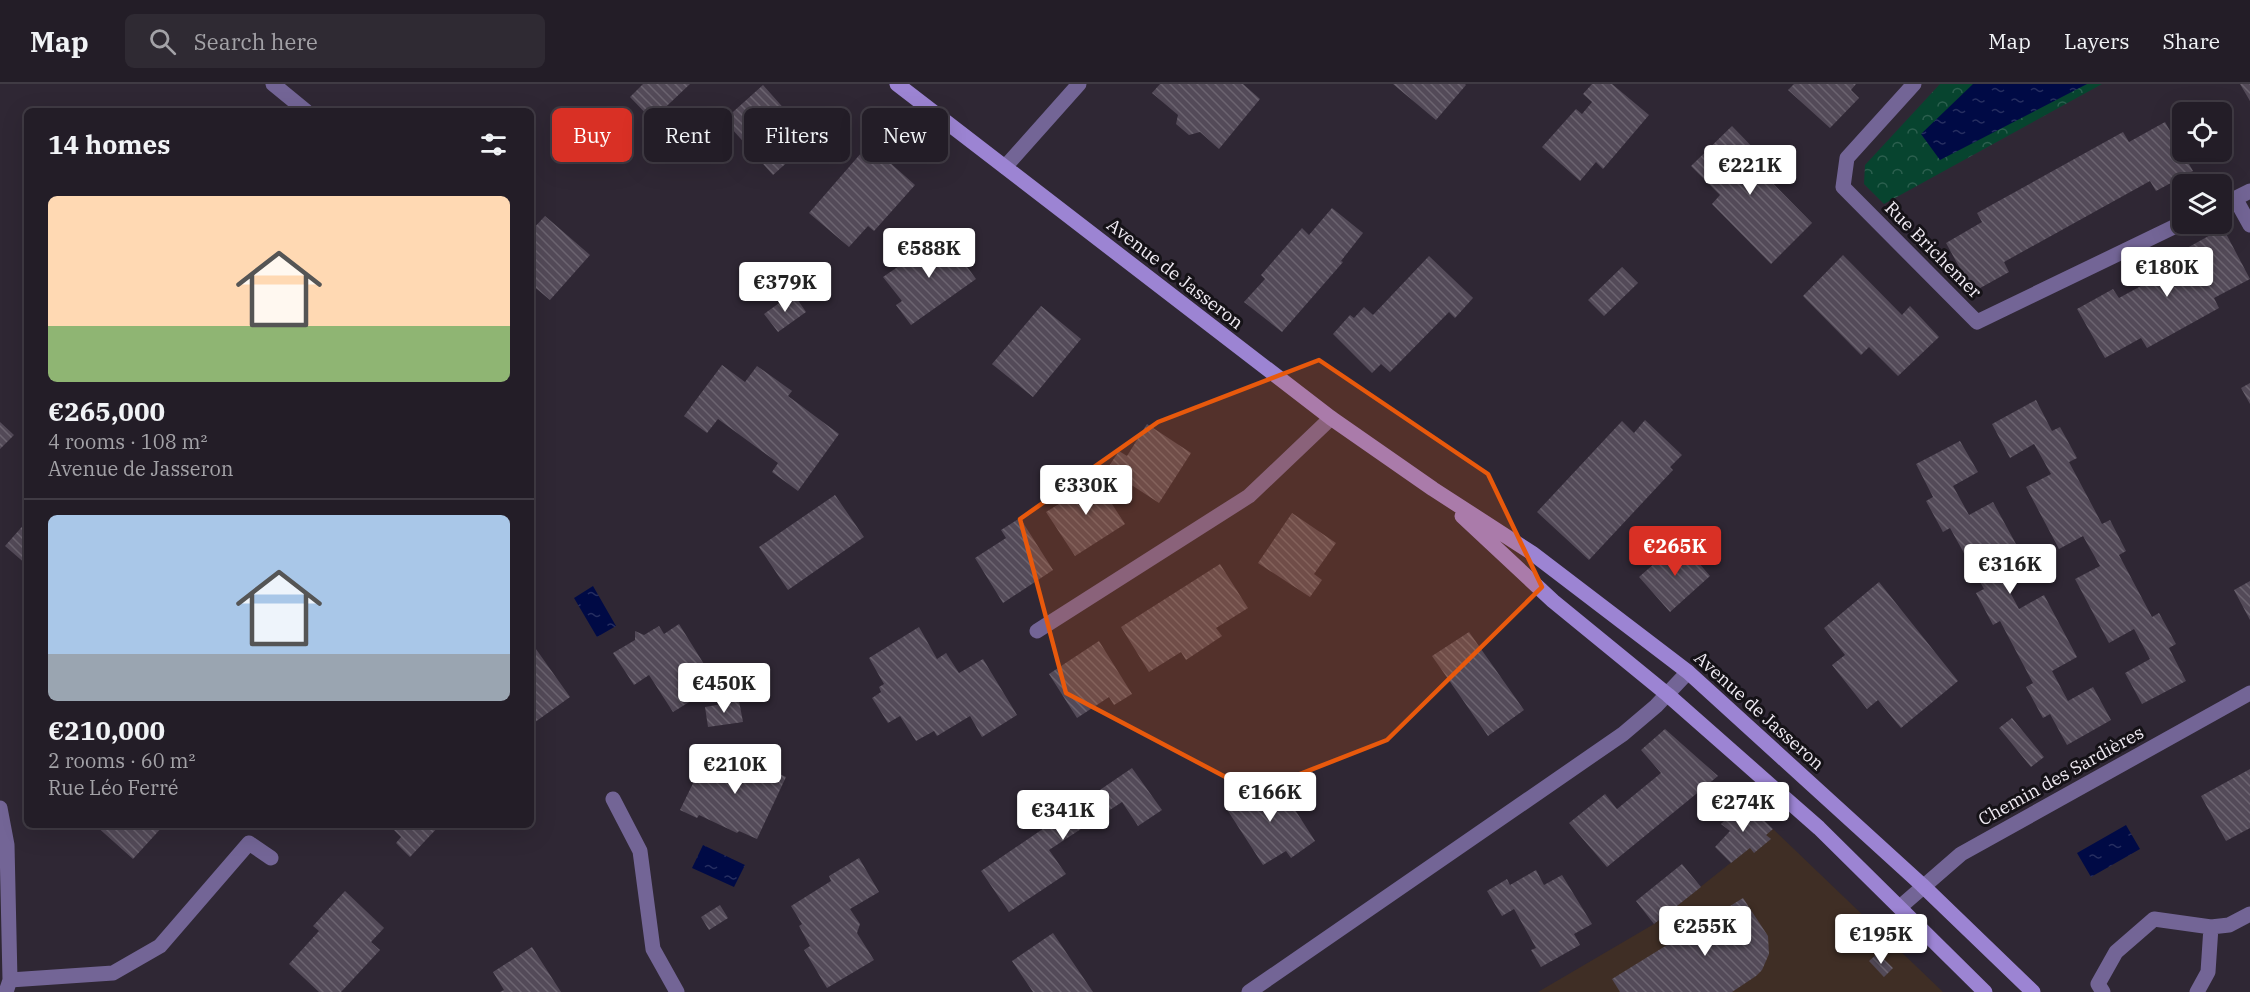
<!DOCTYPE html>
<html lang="en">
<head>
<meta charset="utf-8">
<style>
	:root { --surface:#231d27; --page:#2f2a33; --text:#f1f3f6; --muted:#a3a2a7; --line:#403b44; --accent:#d93025 }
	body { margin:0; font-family:"IBM Plex Serif",serif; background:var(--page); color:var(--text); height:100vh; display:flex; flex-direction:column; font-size:22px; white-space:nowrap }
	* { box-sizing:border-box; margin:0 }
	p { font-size:20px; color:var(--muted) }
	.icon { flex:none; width:33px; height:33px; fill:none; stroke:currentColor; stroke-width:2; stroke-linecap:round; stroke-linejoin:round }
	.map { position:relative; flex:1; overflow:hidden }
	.side { position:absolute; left:24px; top:24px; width:510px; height:720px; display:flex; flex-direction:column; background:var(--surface); border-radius:9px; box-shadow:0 6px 24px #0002,0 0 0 2px var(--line) }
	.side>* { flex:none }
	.top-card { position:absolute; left:552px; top:24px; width:570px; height:54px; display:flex; gap:12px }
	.tools { position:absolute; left:2172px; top:18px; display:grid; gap:12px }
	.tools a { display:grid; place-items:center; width:60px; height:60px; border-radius:9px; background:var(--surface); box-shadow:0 6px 24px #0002,0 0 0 2px var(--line); font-size:30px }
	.price { position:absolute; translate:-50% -51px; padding:0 14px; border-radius:6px; background:#fff; color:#222; font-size:20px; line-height:39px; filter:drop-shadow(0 2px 3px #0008) }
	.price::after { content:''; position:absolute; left:50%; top:36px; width:18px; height:14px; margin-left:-9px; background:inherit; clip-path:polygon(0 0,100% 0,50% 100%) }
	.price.active { background:var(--accent); color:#fff }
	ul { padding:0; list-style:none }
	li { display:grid; align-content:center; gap:12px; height:318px; padding:0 24px }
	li+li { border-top:2px solid var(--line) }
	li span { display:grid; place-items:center; height:186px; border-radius:9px; color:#555 }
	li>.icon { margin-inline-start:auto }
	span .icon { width:108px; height:108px; fill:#fffc; stroke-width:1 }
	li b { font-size:26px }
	h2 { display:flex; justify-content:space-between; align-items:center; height:72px; padding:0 24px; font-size:26px }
	.tag { padding:0 21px; border-radius:9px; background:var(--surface); box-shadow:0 6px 24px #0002,0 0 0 2px var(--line); font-size:21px; line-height:54px }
	.tag.active { background:var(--accent); color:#fff }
	header { display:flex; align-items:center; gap:36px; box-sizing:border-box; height:84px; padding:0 30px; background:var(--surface); border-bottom:2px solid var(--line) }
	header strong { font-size:28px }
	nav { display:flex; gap:33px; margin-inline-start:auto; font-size:21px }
	.search { width:420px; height:54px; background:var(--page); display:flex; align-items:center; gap:15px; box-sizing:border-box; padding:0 21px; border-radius:9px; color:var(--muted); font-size:22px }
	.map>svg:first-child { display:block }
	.medical { fill:#3f2e25 }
	.park { fill:url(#park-crowns) }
	.water { fill:url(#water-ripples) }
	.building { fill:url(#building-back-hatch) }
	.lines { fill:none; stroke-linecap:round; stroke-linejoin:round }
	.service { stroke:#736596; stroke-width:15 }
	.minor { stroke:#736596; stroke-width:15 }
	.secondary { stroke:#9c84d3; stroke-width:15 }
	.marked { fill:#e8590c; fill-opacity:0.2; stroke:#e8590c; stroke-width:4.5; stroke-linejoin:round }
	.labels { text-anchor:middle; stroke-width:6; stroke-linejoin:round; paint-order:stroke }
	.street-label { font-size:18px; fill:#f0ebf3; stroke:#151217 }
</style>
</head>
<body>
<header>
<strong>Map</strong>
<div class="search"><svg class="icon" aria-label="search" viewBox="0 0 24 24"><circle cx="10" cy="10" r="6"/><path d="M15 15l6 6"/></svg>Search here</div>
<nav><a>Map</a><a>Layers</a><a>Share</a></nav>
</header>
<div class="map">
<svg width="2250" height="908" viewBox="0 0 2250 908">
	<defs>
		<pattern id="park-crowns" width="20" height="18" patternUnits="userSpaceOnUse" patternTransform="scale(1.5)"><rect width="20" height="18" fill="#07442f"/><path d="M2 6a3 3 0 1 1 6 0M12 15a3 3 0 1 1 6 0" fill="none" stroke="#2b5f4e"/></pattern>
		<pattern id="water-ripples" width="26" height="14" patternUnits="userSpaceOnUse" patternTransform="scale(1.5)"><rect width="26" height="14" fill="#000a45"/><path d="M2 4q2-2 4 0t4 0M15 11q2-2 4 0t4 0" fill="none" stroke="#262e60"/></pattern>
		<pattern id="building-back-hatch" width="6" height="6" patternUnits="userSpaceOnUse" patternTransform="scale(1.5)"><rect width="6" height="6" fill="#534a58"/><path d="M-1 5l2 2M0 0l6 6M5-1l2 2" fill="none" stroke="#6c6470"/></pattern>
	</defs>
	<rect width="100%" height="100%" fill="#2f2734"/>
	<path class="medical" d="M1773,745l170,163h-405l116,-68z"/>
	<path class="park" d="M1940,0h162l-218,120 -20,-20 1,-19z"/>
	<path class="water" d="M1973,0h114l-147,76 -19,-26z
		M593,502l23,40 -19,11 -23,-39z
		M2126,741l14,24 -49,28 -14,-24z
		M703,761l42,20 -11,22 -42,-19z"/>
	<path class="building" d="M643,0h47l-38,36 -22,-23z
		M1160,0h83l17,15 -41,50 -19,-17 -11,3 -13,-11 2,-9 -26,-22z
		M1393,0h72l1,1 -30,35z
		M1592,0h20l37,31 -46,54 -7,-7 -16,19 -38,-34 34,-38 6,5 10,-12 -9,-8z
		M1794,0h62l-5,6 8,8 -29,30 -42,-38z
		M2240,0h10v17z
		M763,1l49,55 -39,35 -49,-55z
		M2165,38l28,49 -37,20 -6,-10 -146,81 5,10 -36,20 -27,-49 36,-21 -5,-9 146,-81 6,10z
		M1732,42l29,30 -8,7 59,60 -41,41 -59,-60 8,-9 -29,-29z
		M869,60l46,41 -41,46 -6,-5 -19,21 -40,-34z
		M1332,124l31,25 -22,28 2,1 -61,70 -38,-30 21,-23 -4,-4 41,-47 7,7z
		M545,132l45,39 -40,45 -19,-16v-53z
		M2223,144l27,51 -36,19 5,10 -72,40 -6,-10 -36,20 -28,-49 36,-20 6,9 73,-40 -5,-10z
		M944,151l32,44 -65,46 -15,-20 6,-4 -19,-24z
		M1843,171l59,60 8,-9 29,31 -41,39 -29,-29 -8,8 -58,-59z
		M1429,172l44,42 -18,20 -6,-6 -59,60 -9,-8 -9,9 -39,-39 17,-19 4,3 10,-11 9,8z
		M1622,183l16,16 -34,33 -16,-16z
		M793,209l13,19 -28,20 -14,-18z
		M1041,222l40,33 -48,58 -41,-33z
		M722,281l23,17 12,-16 35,25 -4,5 51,38 -41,57 -26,-19 6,-9 -60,-44 -11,14 -23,-17z
		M2250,299v21l-9,-16z
		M2036,316l16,31 8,-4 17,31 -8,4 33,62 8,-4 16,31 -7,4 33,62 7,-4 17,31 -7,4 17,33 -44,23 -17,-31 25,-14 -16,-30 -25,14 -34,-64 25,-13 -17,-30 -24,13 -33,-62 25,-13 -17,-30 -24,14 -18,-34z
		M1645,336l37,35 -12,12 3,3 -84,90 -52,-48 85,-91 12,12z
		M0,338l14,13 -14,14z
		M1147,340l44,29 -32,50 -52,-34 12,-18 8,5z
		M1960,357l18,31 -25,14 16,29 24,-13 35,64 -25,13 16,30 25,-14 33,62 -25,14 16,30 25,-14 18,33 -44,25 -17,-31 -7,4 -17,-31 7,-4 -33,-62 -7,4 -17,-32 8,-4 -34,-61 -7,4 -17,-31 7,-4 -17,-33z
		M1091,388l34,52 -50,32 -29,-44 32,-20 -5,-8z
		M835,411l29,42 -76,53 -29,-43z
		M1292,429l44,30 -22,31 8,6 -12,17 -52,-34z
		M1020,434l33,52 -50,33 -28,-45 31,-20 -5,-8z
		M27,437v44l-22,-19z
		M1680,457l30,35 -40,36 -31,-35z
		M1220,480l28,44 -32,20 6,8 -36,24 -5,-8 -32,20 -28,-45z
		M2250,497v39l-16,-30z
		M1879,498l79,99 -57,47 -23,-28 -11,9 -35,-44 13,-10 -21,-27z
		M679,540l38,61 -44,27 -24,-37 -15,10 -21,-32 22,-13v-9l9,4 15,-9 5,8z
		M919,543l18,32 9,-6 13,20 24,-14 34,56 -35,22 -12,-21 -33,20 -3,-5 -18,10 -16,-25 -12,7 -16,-25 9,-6 -2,-5 5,-3 -15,-26z
		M1469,548l55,78 -36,26 -56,-80z
		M1099,557l33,53 -18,11 -5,-8 -32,21 -28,-44z
		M531,558l39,55 -39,28z
		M739,617l4,21 -35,5 -3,-20z
		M2012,634l32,39 -13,10 -32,-39z
		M1665,645l53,47 -111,91 -38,-44 36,-29 12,15 44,-36 -20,-23z
		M728,666l58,27 -29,62 -18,-8 -2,2 -38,-18 -2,3 -17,-8 19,-39 16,8z
		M1132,684l30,42 -24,16 -16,-24 -73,48 17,24 -57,38 -28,-41z
		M2250,685v59l-24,13 -25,-45z
		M1274,693l41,64 -24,17 -5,-7 -23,14 -37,-57z
		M1744,717l29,28 -7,6 5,4 -17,14 -4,-5 -19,15 -16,-16 15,-16 -9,-7z
		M95,741h69l-31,34z
		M389,741h51l-30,32 -14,-14 5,-6z
		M859,774l20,34 -29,17 10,15 -3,9 17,27 -47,28 -23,-38 6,-4 -11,-20 3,-2 -11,-18 40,-25 -2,-5z
		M1682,780l19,23 -47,37 -18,-23z
		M1536,786l8,15 18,-10 30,49 -18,10 6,11 -39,22 -10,-17 5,-2 -22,-39 -12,7 -15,-25 20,-12 3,6z
		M345,807l39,37 -13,14 9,8 -39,42h-22l-30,-28 30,-33 -6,-5z
		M1743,814l25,38 1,18 -7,16 -6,6 -24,16h-112l-8,-13z
		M720,821l8,13 -19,12 -8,-13z
		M1053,849l40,59h-60l-21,-31z
		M532,863l29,45h-61l4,-2 -11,-18z
		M1878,869l15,15 -9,9 -15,-16z"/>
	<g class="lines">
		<path class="service" d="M2103,908l-5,-8 18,-32 38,-33 57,8 18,-2 21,-11
			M2197,908l11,-20 3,-45"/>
		<path class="minor" d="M273,0l33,27
			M1914,0l-67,74 -4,29 134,135 205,-99
			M1005,83l74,-83
			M2235,114l15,27
			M2222,121l28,-14
			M1037,547l212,-135 82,-78
			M613,715l27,52 13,98 24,43
			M0,724l7,37 3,135 -4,12
			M1900,823l61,-53 289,-161
			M10,896l103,-7 47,-27 89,-103 22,15
			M1249,908l374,-258 33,-28 32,-34"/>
		<path class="secondary" d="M897,0l434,334 102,71 99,64 156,119 234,213 111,107
			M1462,432l91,85 115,94 151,133 166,164"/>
	</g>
	<path class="marked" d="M1319,276l169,114 54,113 -155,153 -133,52 -188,-99 -46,-174 138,-97z"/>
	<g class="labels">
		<g class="street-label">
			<text transform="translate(1933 166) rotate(45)" y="6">Rue Brichemer</text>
			<text transform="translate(1175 190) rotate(38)" y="6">Avenue de Jasseron</text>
			<text transform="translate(1759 627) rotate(42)" y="6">Avenue de Jasseron</text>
			<text transform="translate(2061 692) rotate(-29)" y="6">Chemin des Sardières</text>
		</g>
	</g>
</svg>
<div class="tools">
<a><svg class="icon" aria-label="locate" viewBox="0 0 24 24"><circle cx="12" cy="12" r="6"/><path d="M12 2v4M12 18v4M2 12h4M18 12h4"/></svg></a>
<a><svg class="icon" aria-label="layers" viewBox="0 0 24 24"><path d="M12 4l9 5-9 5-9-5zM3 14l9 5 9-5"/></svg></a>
</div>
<b class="price" style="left:1750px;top:112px">€221K</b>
<b class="price" style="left:929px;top:195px">€588K</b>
<b class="price" style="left:2167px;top:214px">€180K</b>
<b class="price" style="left:785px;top:229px">€379K</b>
<b class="price" style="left:1086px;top:432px">€330K</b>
<b class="price active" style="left:1675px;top:493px">€265K</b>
<b class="price" style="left:2010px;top:511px">€316K</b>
<b class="price" style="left:724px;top:630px">€450K</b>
<b class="price" style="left:735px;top:711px">€210K</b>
<b class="price" style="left:1270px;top:739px">€166K</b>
<b class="price" style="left:1743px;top:749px">€274K</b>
<b class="price" style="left:1063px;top:757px">€341K</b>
<b class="price" style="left:1705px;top:873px">€255K</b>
<b class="price" style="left:1881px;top:881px">€195K</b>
<div class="top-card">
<a class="tag active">Buy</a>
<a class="tag">Rent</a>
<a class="tag">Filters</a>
<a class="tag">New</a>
</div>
<section class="side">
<h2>14 homes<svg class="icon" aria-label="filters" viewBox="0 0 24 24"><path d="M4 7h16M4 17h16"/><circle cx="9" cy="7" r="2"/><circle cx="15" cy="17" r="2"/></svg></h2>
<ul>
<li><span style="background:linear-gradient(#ffd9b3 70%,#8fb573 0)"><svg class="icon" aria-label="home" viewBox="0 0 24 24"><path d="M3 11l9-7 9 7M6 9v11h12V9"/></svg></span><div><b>€265,000</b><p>4 rooms · 108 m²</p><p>Avenue de Jasseron</p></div></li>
<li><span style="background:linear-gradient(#a9c7e8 75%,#9aa5b1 0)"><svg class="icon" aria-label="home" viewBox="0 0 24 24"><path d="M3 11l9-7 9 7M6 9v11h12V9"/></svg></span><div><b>€210,000</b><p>2 rooms · 60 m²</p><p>Rue Léo Ferré</p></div></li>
</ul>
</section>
</div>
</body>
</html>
